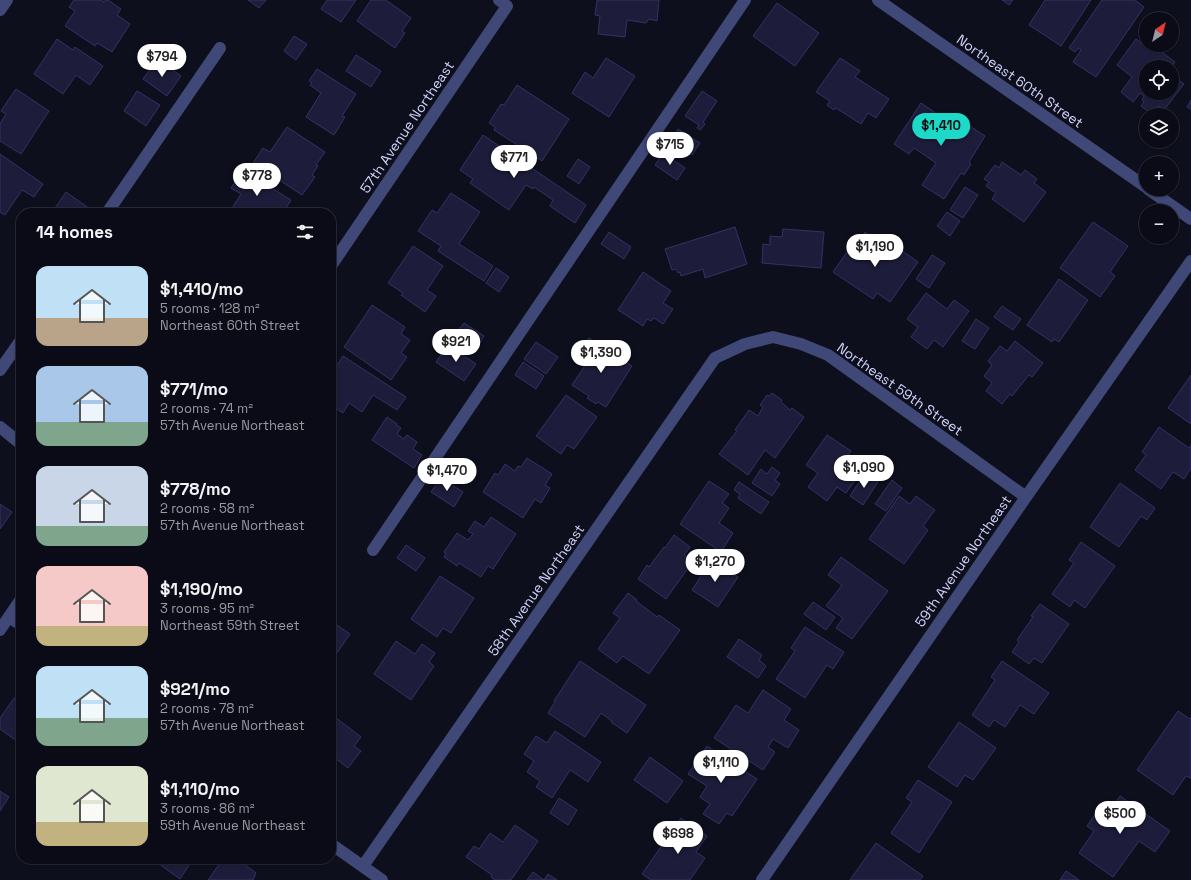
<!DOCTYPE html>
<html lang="en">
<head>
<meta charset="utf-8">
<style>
	:root { --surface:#0a0b16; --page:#181923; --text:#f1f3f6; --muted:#999ba1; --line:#2a2b35; --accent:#1cd9c8 }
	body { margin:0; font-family:"Space Grotesk",sans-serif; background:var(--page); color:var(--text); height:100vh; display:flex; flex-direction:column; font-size:15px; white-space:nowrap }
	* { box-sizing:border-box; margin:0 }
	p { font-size:13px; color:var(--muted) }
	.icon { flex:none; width:22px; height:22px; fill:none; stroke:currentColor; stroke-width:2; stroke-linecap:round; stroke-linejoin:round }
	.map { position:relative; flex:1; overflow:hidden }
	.details { position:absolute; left:16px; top:208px; width:320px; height:656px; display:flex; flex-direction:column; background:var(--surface); border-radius:16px; box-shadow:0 1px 3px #0004,0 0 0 1px var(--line) }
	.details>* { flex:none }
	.needle { width:26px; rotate:35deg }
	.buttons { position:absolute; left:1139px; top:12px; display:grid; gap:8px }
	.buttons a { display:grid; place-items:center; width:40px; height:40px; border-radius:50%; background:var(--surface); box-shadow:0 1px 3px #0004,0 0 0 1px var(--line); font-size:20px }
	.price { position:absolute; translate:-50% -34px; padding:0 9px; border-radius:14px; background:#fff; color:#222; font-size:13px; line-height:26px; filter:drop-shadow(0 1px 2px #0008) }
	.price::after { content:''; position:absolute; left:50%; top:24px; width:12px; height:9px; margin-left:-6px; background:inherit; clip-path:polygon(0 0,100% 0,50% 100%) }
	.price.selected { background:var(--accent); color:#111 }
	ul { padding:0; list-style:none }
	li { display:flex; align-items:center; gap:12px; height:100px; padding:0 20px }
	li span { display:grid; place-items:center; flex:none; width:112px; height:80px; border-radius:12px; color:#555 }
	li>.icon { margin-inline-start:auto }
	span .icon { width:48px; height:48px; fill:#fffc; stroke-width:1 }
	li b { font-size:17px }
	h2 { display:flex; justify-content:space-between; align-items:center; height:48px; padding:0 20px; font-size:17px }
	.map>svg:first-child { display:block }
	.building { fill:#1d1d3b; stroke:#323265 }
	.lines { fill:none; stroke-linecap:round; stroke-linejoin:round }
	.minor { stroke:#3f4876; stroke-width:12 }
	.labels { text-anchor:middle; stroke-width:3.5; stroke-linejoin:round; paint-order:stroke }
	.street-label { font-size:14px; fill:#d0d3f9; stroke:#0e0f1d }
</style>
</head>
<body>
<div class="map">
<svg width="1191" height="880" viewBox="0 0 1191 880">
	<rect width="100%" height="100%" fill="#0e0f1d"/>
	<path class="building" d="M74,0h27l3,2 2,-2h2l13,9 -4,6 13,9 -18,28 -15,-9 -2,3 -30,-20 10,-15 -6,-4z
		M248,0h18l-7,8z
		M327,0h29l-15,22 -20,-13z
		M371,0h15l25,18 -9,13 3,2 -10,15 -38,-27z
		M597,0h62l-2,21 -8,-2 -3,4 -19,-3 -2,17 -27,-3 2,-18 -5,-1z
		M1002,0h11l-4,5z
		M1045,0h46l-30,46 -32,-21z
		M1102,0h33l9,7 -48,70 -23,-15 8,-12 -3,-2 -3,4 -6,-4z
		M777,3l42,30 -24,33 -42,-30z
		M294,36l13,8 -11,16 -12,-9z
		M57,39l16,11 2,-3 28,19 -13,19 -14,-10 -13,19 -29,-20z
		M1136,39l13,10 3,-4 23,17 -4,5h-25v26h26v-18l12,9 -20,26 -6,-4 -6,8 -11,-8 3,-4 -2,-2 2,-4 -4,-3 -7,9 -12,-10 11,-15 -15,-12z
		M356,55l25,16 -10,16 -25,-16z
		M606,58l29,18 -26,41 -37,-24 13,-21 8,6z
		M840,58l20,13 -5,6 34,22 -13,19 -8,-5 -7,11 -25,-16 -2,2 -7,-5 3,-4 -14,-9z
		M158,59l23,17 -14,20 -24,-17z
		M317,69l39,25 -14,22 3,1 -11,18 -28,-18 15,-24 -11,-8 2,-2 -3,-2z
		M517,85l52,34 -27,42 -48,-31 1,-3 -6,-4 12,-19 3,1z
		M16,89l33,22 -28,43 -21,-13v-17l6,-10 -5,-3z
		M137,91l23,14 -14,21 -22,-15z
		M702,91l15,10 -14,21 2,2 -5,6 -3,-2 2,-3 -14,-9z
		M1191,100v9l-4,-2z
		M921,103l34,23 4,-7 26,17 -16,26 2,2 -7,11 -3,-2 -17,26 -22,-14 14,-22 -22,-15 -5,6 -15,-10z
		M287,127l38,25 -9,13 2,1 -6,9 3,2 -13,18 -49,-32 10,-15 7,4z
		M678,129l22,14 -8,12 -22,-14z
		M483,135l103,70 -11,18 -25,-17 3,-6 -19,-13 -1,2 -7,-4 -17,25 -39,-27 3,-4 -13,-9z
		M663,153l22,15 -8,12 -22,-15z
		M0,154l43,30 -9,13 -12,-7 -17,25 -5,-3z
		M578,159l12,8 -11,17 -12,-8z
		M1002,162l19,13 4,-5 12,9 -3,4 12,9 -22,30 -32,-23 4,-6 -10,-7 3,-4 -5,-3 11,-14 4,3z
		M243,170l48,30 -8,13h-54l12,-19 -10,-6z
		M965,187l13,8 -15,23 -13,-8z
		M66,192l24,17 -3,4h-31l-3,-2z
		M451,193l29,19 -21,32 34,22 -9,15 -46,-30 3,-5 -23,-15 14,-21 5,3z
		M947,212l13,9 -10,15 -13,-10z
		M1093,222l35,24 -18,26 5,4 -15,21 -40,-29z
		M735,227l12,37 -42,14 -2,-9 -22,7 -1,-4 -2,1 -2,-4 -4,1 -7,-21z
		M783,229l41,3 -3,36 -59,-5 1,-19 7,1v-9l12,1z
		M609,232l22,15 -7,12 -23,-15z
		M865,232l33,22 3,-4 17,12 -28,40 -13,-9 -4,6 -40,-27 23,-33 3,2z
		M413,246l30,20 -16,24 9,6 -11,16 -24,-17 2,-2 -15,-10z
		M932,255l13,8 -16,25 -13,-9z
		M496,268l13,9 -10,15 -13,-9z
		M643,272l28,19 -8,12 10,6 -10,15 -9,-6 -3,3 -4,-2 -4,7 -25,-16z
		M1059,279l29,21 -29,42 -5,-3 -2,3 -25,-17z
		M926,293l21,16 7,-9 15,11 -26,36 -9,-7 -7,9 -16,-12 7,-10 -11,-8z
		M372,305l33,22 -4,7 9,6 -9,13 6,4 -16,23 -47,-33z
		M1002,306l19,13 -8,11 -19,-13z
		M976,319l13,9 -14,21 -13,-8z
		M464,323l20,13 -10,16 -21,-15z
		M589,338l43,28 -26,41 -8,-5 -2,2 -9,-6 2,-2 -17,-11 18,-27 -10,-7z
		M1015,341l28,22 -11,14 -3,-2 -17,21 -2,-2 -8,10 -16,-13 6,-8 -8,-7 8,-11 -4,-4 12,-15 7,5z
		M536,342l22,15 -12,17 -22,-15z
		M448,345l28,19 -12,17 -28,-19z
		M343,356l63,41 -9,13 -24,-15 -11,17 -13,-9 -6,10 -8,-5 -4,6v-45l1,1 4,-6h2z
		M523,362l21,14 -8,13 -21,-14z
		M1191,375v49l-23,-16z
		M772,393l10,7 -1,2 9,8 2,-2 12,9 -29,41 -10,-8 -17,25 -29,-21 18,-23 -2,-1 14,-20 9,6 5,-9 -3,-2 7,-10 2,1z
		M566,395l31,22 -23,32 -7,-4 -6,9 -25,-18z
		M387,417l10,7 -1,1 5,3 -4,6 7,5 3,-4 10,7 -4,7 9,6 -8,13 -42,-28z
		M1159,427l30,21 2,-3v23l-7,11 -11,-7 -12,17 -26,-19 11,-15 -4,-3z
		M827,435l24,16 -3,4 17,11 -19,27 -9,-6 -10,14 -19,-14 10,-14 -12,-8z
		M527,458l25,16 -7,11 5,3 -9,15 -6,-4 -12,19 -40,-26 12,-19 3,2 7,-11 10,7 3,-5 3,1z
		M772,467l8,6 -5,7 5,4 -8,12 -20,-13 9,-14 6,5z
		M865,473l13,9 -15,23 -13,-9z
		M441,478l22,14 -9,15 -23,-15z
		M892,480l10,8 -16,23 -11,-7z
		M709,481l20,13 -7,9 7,5 -10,15 14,10 -12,19 -41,-28z
		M739,482l30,20 -8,12 -23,-16 2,-4 -6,-4z
		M1120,483l35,25 -8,12 -6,-4 -22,31 -29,-20z
		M899,496l11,8 6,-8 19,14 -12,16 5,4 -24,34 -35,-25z
		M0,504l12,8 -12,17z
		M491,517l25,17 -23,35 -5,-3 -7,11 -22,-14 -2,3 -13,-9 2,-4 -2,-1 13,-19 11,7 5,-6 -5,-3 7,-10 9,6z
		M674,535l16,12 -6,8 9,6 -27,38 -28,-20 9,-14 2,2 15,-20 1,1z
		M1081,542l34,24 -30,42 -11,-8 -4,7 -18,-13 22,-31 -5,-3z
		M406,545l19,13 -9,13 -19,-13z
		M841,557l47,34 -36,48 -16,-11 7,-10 -17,-12 16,-21 -14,-10z
		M712,559l26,18 -20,30 -26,-17z
		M440,576l34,22 -23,35 -8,-5 -6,9 -26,-18z
		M628,593l9,7 -1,1 21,16 2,-2 21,15 -31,44 -26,-18 -6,7 -19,-14 22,-31 -7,-5z
		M813,602l22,15 -9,13 -22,-16z
		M1040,604l29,20 -27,39 -8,-5 -5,6 -17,-12 7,-10 -2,-2 16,-23 -2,-1z
		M337,625l13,9 -16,23 -3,-2v-20z
		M805,627l39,25 -11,17 -6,-4 -22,33 -29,-19 19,-28 -4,-3z
		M739,639l23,16 -3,5 7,6 -8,12 -31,-21z
		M396,641l19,13 7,-10 13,9 -6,9 5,4 -23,34 -37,-26z
		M580,661l66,44 -19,28 -16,-11 1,-1 -11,-8 -16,24 -37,-24 7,-11 -1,-1z
		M1002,661l47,32 -15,21 -14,-9 -15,22 -11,-7 -5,7 -17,-12 23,-35 -4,-3z
		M763,690l28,19 -7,11 15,10 -11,18 -15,-9 -5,8 7,5 -12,18 -49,-32 22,-33 12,8z
		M15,697l6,3v44l-21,-15v-11z
		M1178,711l12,8 1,-2v61l-5,-2 -13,19 -36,-25z
		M331,714l30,23 -7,9 7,5 -13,17 -17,-13z
		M959,722l37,26 -23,32 -8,-5 -8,12 -29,-20z
		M555,731l46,31 -13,20 -18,-12 -18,28 -16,-11 4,-6 -13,-9 7,-11 -10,-7 12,-18 11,7z
		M707,746l50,33 -25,37 -5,-3 -8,11 -16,-10 7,-10 -10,-7 7,-11 -19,-12z
		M650,757l33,24 -16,22 -33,-23z
		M918,780l34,22 -33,51 -28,-20 21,-31 -6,-4z
		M0,791l9,6 -9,14z
		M1120,796l50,35 -15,21 -16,-11 -26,36 -34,-24 15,-22 -7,-5 16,-23 8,6z
		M559,798l18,12 -9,15 -18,-12z
		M681,818l26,18 -11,16 9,6 -15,22h-39l-9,-6z
		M515,825l23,16 -27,39h-16l-4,-3 1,-2 -26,-18 8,-11 5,3 11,-16 13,9z
		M876,843l47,33 -3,4h-70z
		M149,859h54l-3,5 -7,-5 -13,20 -25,-18 -1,2z
		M223,859h14l19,14 -3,7h-45z
		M1066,871l13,9h-19z
		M533,872l11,8 4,-6 9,6h-30z"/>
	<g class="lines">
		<path class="minor" d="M878,0l268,187
			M0,10l7,-10
			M1148,189l43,30
			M107,213l113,-165
			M331,266l176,-260 -8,-6
			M0,370l21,-30
			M0,427l21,17
			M373,550l372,-550
			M9,617l12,8
			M0,630l21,-31
			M331,844l51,36
			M363,866l352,-508 30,-14 28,-7 28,7 27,11 198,142
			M762,880l264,-383 165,-236"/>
	</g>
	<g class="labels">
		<g class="street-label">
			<text transform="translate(1020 81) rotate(35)" y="5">Northeast 60th Street</text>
			<text transform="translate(407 127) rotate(-56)" y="5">57th Avenue Northeast</text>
			<text transform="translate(900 389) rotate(35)" y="5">Northeast 59th Street</text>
			<text transform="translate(963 561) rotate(-55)" y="5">59th Avenue Northeast</text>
			<text transform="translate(536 590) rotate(-55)" y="5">58th Avenue Northeast</text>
		</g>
	</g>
</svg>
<div class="buttons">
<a><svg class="needle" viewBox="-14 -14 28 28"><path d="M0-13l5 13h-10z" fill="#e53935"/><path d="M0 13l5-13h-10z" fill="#999ba1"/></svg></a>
<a><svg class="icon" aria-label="locate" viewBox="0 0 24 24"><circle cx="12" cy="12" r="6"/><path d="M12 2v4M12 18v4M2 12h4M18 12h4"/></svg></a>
<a><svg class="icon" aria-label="layers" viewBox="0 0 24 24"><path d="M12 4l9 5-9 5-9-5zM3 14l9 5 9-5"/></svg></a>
<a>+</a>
<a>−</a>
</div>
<b class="price" style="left:162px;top:78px">$794</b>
<b class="price selected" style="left:941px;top:147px">$1,410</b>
<b class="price" style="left:670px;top:166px">$715</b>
<b class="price" style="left:514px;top:179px">$771</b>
<b class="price" style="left:257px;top:197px">$778</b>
<b class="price" style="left:875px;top:268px">$1,190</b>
<b class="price" style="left:456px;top:363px">$921</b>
<b class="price" style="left:601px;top:374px">$1,390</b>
<b class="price" style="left:864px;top:489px">$1,090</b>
<b class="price" style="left:447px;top:492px">$1,470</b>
<b class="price" style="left:715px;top:583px">$1,270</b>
<b class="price" style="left:721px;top:784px">$1,110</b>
<b class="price" style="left:1120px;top:835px">$500</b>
<b class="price" style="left:678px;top:855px">$698</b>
<section class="details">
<h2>14 homes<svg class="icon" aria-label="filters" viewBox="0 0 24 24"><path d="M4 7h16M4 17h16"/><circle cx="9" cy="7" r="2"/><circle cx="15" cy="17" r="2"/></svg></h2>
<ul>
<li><span style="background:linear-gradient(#bfe0f5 65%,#b9a48a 0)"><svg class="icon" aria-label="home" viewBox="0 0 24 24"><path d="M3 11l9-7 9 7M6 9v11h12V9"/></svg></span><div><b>$1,410/mo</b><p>5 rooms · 128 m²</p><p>Northeast 60th Street</p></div></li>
<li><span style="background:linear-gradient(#a9c7e8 70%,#7fa58c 0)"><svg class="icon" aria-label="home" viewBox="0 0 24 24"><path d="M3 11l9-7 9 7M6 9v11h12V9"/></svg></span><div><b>$771/mo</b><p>2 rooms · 74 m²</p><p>57th Avenue Northeast</p></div></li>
<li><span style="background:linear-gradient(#c9d6e8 75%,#7fa58c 0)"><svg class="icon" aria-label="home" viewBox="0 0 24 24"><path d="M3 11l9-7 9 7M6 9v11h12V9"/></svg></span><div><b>$778/mo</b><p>2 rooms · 58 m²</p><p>57th Avenue Northeast</p></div></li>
<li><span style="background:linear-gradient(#f6c9c9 75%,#c2b280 0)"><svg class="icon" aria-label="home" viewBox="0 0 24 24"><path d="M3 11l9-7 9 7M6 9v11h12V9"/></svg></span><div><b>$1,190/mo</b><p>3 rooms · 95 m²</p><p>Northeast 59th Street</p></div></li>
<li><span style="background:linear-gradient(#bfe0f5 65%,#7fa58c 0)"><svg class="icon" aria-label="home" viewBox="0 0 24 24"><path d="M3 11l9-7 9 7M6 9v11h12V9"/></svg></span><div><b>$921/mo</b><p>2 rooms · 78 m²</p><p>57th Avenue Northeast</p></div></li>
<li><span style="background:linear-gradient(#dfe7d0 70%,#c2b280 0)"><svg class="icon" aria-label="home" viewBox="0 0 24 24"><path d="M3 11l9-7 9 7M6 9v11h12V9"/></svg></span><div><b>$1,110/mo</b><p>3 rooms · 86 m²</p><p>59th Avenue Northeast</p></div></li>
</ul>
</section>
</div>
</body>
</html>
